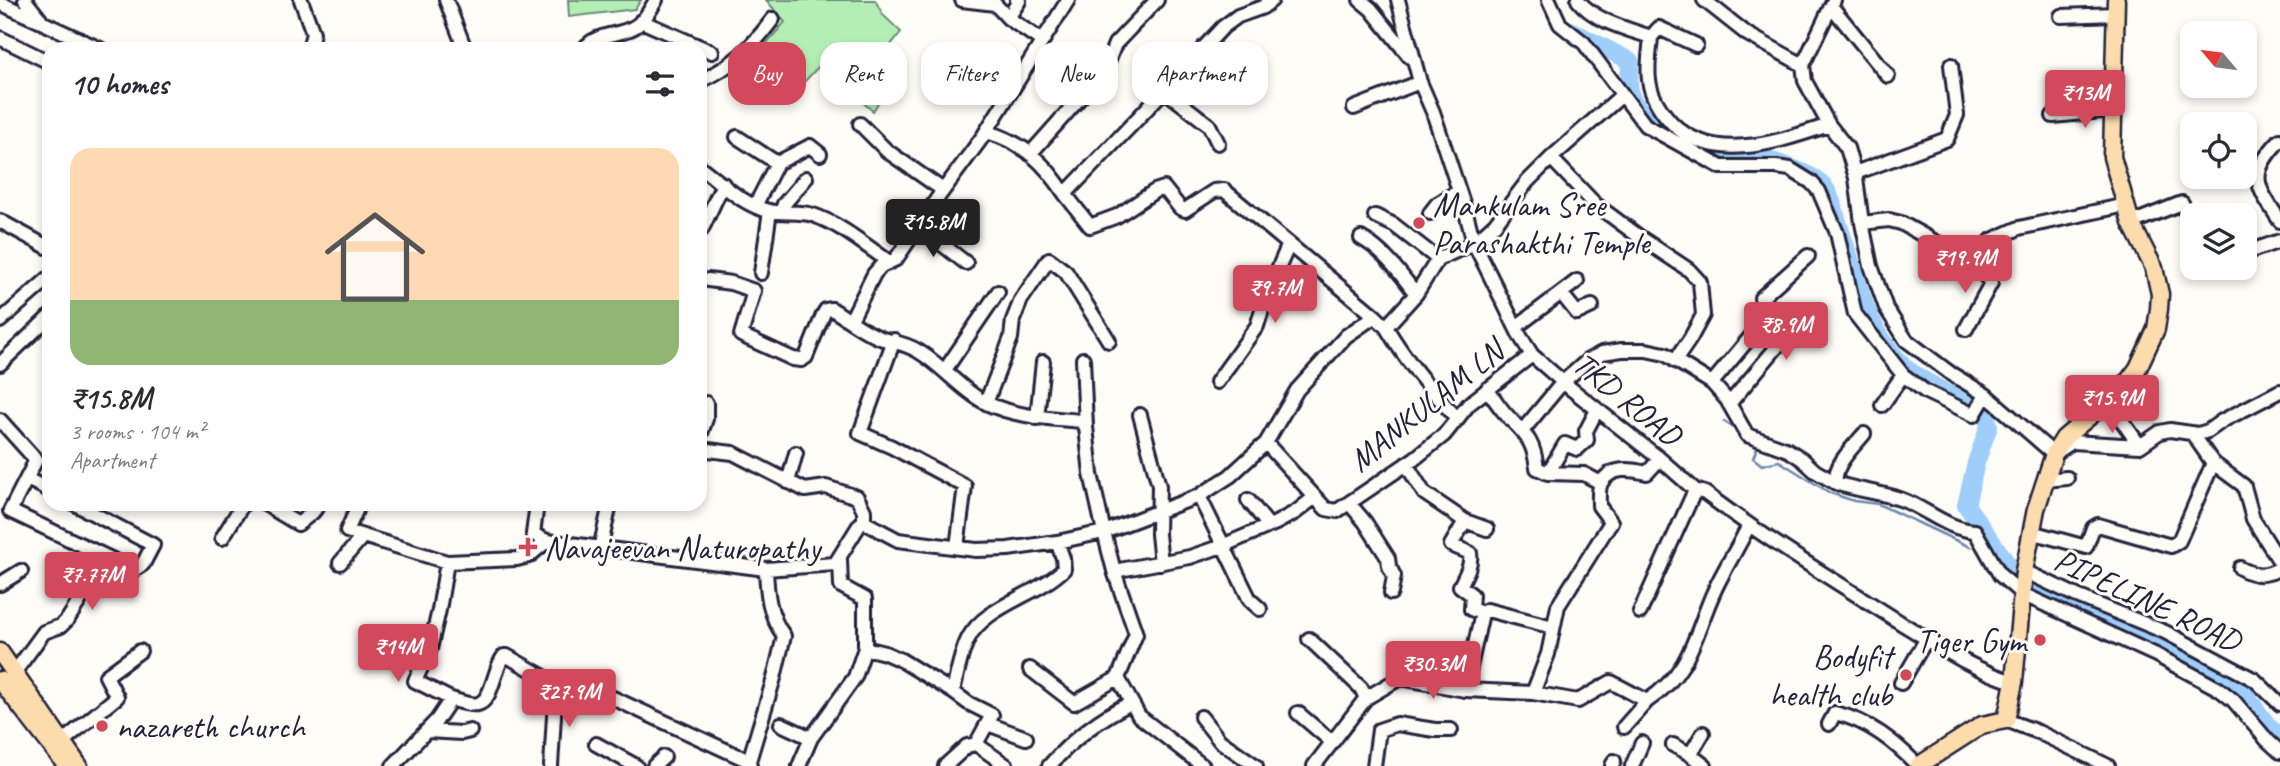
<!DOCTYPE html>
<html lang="en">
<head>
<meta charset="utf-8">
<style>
	:root { --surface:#fff; --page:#f2f2f3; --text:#2b2b33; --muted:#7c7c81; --line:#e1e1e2; --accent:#d1495b }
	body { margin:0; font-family:Caveat,sans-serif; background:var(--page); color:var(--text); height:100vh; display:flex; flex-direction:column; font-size:26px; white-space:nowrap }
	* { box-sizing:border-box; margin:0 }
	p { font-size:23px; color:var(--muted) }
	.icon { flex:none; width:38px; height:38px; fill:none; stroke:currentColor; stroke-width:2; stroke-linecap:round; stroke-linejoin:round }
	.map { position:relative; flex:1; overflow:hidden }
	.sheet { position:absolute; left:42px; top:42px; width:665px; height:469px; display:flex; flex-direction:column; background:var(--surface); border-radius:21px; box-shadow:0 4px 10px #0003 }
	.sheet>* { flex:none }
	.banner { position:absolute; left:728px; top:42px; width:665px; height:63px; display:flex; gap:14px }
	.needle { width:46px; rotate:299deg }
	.controls { position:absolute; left:2180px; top:21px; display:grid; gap:14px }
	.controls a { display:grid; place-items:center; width:77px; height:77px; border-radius:14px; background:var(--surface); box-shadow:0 4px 10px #0003; font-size:35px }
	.price { position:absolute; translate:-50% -60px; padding:0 16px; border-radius:7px; background:var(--accent); color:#fff; font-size:23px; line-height:46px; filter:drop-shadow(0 2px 4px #0008) }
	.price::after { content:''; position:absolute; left:50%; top:42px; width:21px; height:16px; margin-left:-10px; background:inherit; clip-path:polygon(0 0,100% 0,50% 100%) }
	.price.selected { background:#222; color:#fff }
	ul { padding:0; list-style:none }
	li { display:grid; align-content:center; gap:14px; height:371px; padding:0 28px }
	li+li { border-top:2px solid var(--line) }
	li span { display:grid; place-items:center; height:217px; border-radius:21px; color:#555 }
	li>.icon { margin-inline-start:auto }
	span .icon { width:126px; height:126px; fill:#fffc; stroke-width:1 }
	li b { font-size:30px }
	h2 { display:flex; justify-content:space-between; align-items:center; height:84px; padding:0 28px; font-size:30px }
	.pill { padding:0 24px; border-radius:21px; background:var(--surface); box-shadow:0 4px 10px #0003; font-size:24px; line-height:63px }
	.pill.selected { background:var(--accent); color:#fff }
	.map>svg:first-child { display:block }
	.green { fill:#b3efb4; stroke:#6a8878; stroke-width:2 }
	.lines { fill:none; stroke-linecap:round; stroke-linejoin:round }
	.stream { stroke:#6d89ae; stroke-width:2.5 }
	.river { stroke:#9fcefa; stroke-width:18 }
	.minor-casing { stroke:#22223b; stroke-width:18 }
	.major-casing { stroke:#22223b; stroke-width:21 }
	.minor { stroke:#fdfcf7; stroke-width:12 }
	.major { stroke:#fcdcac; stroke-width:16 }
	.poi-dot { fill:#d1495b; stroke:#fdfcf7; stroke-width:2.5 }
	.labels { text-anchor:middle; stroke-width:6; stroke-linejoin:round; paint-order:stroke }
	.poi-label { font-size:33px; fill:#22223b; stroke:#fdfcf7; text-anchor:start }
	.street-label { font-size:33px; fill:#22223b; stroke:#fdfcf7 }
</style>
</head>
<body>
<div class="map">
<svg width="2280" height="766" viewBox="0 0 2280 766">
	<rect width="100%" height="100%" fill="#fdfcf7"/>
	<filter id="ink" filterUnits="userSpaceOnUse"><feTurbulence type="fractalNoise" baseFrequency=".0143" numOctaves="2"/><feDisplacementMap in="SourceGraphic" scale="14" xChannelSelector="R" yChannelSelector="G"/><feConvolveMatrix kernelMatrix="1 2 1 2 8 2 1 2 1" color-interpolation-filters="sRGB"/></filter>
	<g filter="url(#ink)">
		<path class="green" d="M568,0h73l-6,9 -66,8z
			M766,0h109l8,15 18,17 -11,14 6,28 -23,37 -54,-45 -33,35 -38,-36 37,-43z"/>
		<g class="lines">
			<path class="stream" d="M1724,421l15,11
				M1756,444l2,2 -5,12 9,7 17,-4 51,32 24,8 24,3 92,43"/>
			<path class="river" d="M1570,30l60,31c0,10 -2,22 0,32 3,19 51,51 68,56 12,4 26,2 38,4 21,2 69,17 85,30 11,10 15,35 20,49 18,50 23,95 63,134 14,13 50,31 69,41
				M1983,413l4,5 2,8 -13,37 -10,42 45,64 60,35 74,33 74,37 28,23 22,30 11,10"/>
			<defs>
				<path id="minor" d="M25,0l15,19
					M301,0l12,33 -4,16
					M446,0l19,49
					M962,0l33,4 13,14
					M1017,0l2,1 -11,17 34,23
					M1360,0l11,9 39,48
					M1398,0l22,82 13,30 32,97 9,34 46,93 12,19 38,33 90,71 35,31 10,3c62,47 130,88 196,130 37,22 71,47 113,59
					M1549,0l11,24 24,19 61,82 76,42h55l14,2 21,13 8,9 18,42 18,81 48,61 23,17 48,23 12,-20
					M1578,0c16,21 49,29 73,37 -1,13 -4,29 -2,43 2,17 11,30 22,42 42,44 109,19 158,3l18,23 9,30 6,45 9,43 15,42 20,32 44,33 36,22 68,59 18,-12 68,4 20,-14 10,-2 28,4 10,-3 14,-10 58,-30
					M1704,0l43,34 56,31
					M0,3l100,46
					M1832,7l56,69
					M2061,16l56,-2
					M641,21l71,31
					M1651,37l8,-9 37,17
					M0,38l49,24
					M584,49c11,-15 30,-13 46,-20 13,-5 19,-17 26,-29
					M700,81c32,-14 52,-34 73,-62
					M1164,90l45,35 9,18
					M1354,108l66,-26
					M2053,116l60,-6
					M860,124l27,27 56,39
					M1829,125l-24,-44 -2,-16 31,-65
					M987,132c37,11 57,30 78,62l75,-78 83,-89 15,-11 25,-9 9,-7
					M737,137l40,26 33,-17 10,8
					M2280,140c-33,35 -24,45 0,81
					M1030,154l66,-74 11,-16 8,-20 42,-44
					M1551,158l71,-63
					M700,167c22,16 42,38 69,44 14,3 30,0 44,4 27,9 52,30 75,46
					M1855,173l92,-34 10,-24 -6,-50
					M1065,194l25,32 27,-10 38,-25 9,-3 16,20 5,2 29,-19 10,-1 151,126
					M755,206l22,-43
					M781,212l3,-8 22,-26
					M1430,213l7,-9 22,-13
					M1375,216l19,9 44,34
					M0,221l49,27
					M1862,223l27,-3 12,3 67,37 7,-1 17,-19 27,-12 107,-23
					M2131,223l51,-20 11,24
					M917,228l17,10 32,25
					M702,229l21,-45
					M1361,238c22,12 40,36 55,56
					M2245,253l35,-12
					M761,273l9,-62
					M708,280l23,3 23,8 -13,44 52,24 8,1 5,-3 17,-42 3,-5 6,-1c14,9 35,25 51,30 12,3 24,5 35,12 24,14 44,40 68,52 30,14 63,15 95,18l5,6 5,47 13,58 95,-36
					M1561,293l16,20 15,-7
					M851,320l23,-46 7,-8 15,-7 43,-63 45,-61 84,-135
					M0,321l49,-43
					M1386,327c20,34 45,64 72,92
					M1516,327l61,-46
					M1966,329l25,-46 -10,-12 -13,-11
					M894,340l-34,93 32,14 73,39 -8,61
					M1083,359l3,68
					M0,364l49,-47
					M945,370l53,-78
					M1217,382l40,-56 10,-32 22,-50
					M1712,383l61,-73 -12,-12 47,-42
					M1487,389c6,8 11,16 17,23 19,22 29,24 33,56l11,5 36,1 17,9
					M986,403l25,-65 2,-18 8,-20 28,-41 17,13 43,69
					M2106,403l7,5 27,38
					M1729,404l57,-68 -13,-26
					M1882,405l21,-30
					M1140,415l19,71 -1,48 3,29
					M1037,418l6,-56
					M0,420l36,40 -26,51 124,59 9,-6 10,-19 -78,-41
					M1523,430l40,-48 24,-21 15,-8 20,-3h24l19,4 47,29 15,17 20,35 41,15 14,9 13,12 21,12
					M1864,434c-10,12 -31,31 -28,49 20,7 43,9 64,16 26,9 46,30 75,32l25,44 22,19 134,61 63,34 14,11 34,40 13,12
					M700,436l6,-17v-16
					M1266,443l49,54
					M700,449l33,4 72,37 21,-3 31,10 7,14v11
					M2213,463l31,23 9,33 27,43
					M1406,464l18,29 41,28 22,8
					M1548,473l17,-29 12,5 10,-9 -1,-9 11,-21
					M27,479l22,11
					M2045,480l22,-2
					M788,482l8,-29
					M1248,500l21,26
					M1349,503l16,19 23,36 1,8 5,10 -3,17
					M265,504l33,20 15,-12 6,-8
					M359,504l-12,27 100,31
					M537,504l-4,30 14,7
					M1465,521l-14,24 19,8c2,12 -5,23 -10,33l12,9 -1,14 11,4
					M2031,532l55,15 7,-19 5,-3 73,21 8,-5 34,-78 -21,-30
					M222,538l21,-34
					M600,549l10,-45
					M840,559l1,27 24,13v49
					M340,563l23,-27
					M2240,568c14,8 26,9 40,0
					M766,569l69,-5 25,-40 4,-2 34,18 78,10 32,-1 49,-7 47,-10 10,39
					M2024,571l53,25 88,36 90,48 25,24
					M0,584l21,-13
					M1260,609l-10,-9 -51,-104 31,-20 36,-33 31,-53 49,-54 29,-20 11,11 30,-33 22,-35 36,-16 21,-19 32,-42 24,-24 44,46 46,34 48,32 11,12 3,33 -13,24 -15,22
					M1640,612l55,-122
					M1309,639l52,49 5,10
					M1030,669l44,34 44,-25
					M14,673l30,-41 17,-6 7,-7 39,-62
					M1901,683l26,-45
					M1465,690l17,-77 5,-3 66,17
					M953,692l15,11 24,12 -16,29
					M1533,693l15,-39 10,-48 53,-84 -12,-16c0,-7 -1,-17 2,-23 10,-17 30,-14 46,-10l13,-14
					M451,699c7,2 19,7 27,5 15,-4 16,-37 26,-48h3l53,30 29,1 160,74
					M1298,713l34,29
					M1201,717l19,24 36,25
					M2006,720l32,12 70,34
					M781,724l30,14
					M988,724l38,14
					M1829,724l6,-11c34,8 60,29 83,53
					M1624,727l23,-26
					M427,731l35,2 8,-2
					M62,742l55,-45 -11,-21 34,-25
					M596,744l40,22
					M1673,745l15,8 17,13
					M1690,755l13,-22
					M393,766l44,-46 14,-21 -36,-18 15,-32 9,-39 8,-48 70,-3 12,-3 18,-15 219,28c1,25 3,47 18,67l-10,42 -25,83 1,5
					M551,766l4,-67 5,-13
					M654,766l10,-9
					M799,766l12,-28 44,-61 10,-29 20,5 16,7 52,32c4,-17 7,-37 15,-53 16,-33 70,-44 96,-70l-1,-11 -6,-16
					M945,766l22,-20 9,-2 31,22
					M1049,766c24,-27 50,-48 82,-63
					M1203,766l-64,-50 -21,-38 18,-44 -22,-63 76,-14 32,-11 54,-23 20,-11 19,-15 11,12 11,2 77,-52 30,-24 25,-31 63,-49
					M1314,766l52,-68 34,-20 65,12 68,3 45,8 33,-19 36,19c46,-30 48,-70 69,-114 10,-21 23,-41 33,-62
					M1374,766l5,-36 18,-6 38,6h16
					M1612,766l2,-5
					M1632,766l10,-23"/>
				<path id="major" d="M0,652l79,114
					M0,680l67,86
					M1918,766l64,-41 24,-5 8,-38 10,-111 12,-62 18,-55 10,-16 59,-50 15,-20 18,-39 3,-20 1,-15 -6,-26 -23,-45 -19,-66 4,-157"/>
			</defs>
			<use href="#minor" class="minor-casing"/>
			<use href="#major" class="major-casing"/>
			<use href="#minor" class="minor"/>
			<use href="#major" class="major"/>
		</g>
	</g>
	<g class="poi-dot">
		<circle cx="1419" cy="223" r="7"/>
		<path d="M524.5 536.5h7v7h7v7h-7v7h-7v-7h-7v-7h7z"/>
		<circle cx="2040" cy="640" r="7"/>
		<circle cx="1906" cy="675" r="7"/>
		<circle cx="102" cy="726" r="7"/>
	</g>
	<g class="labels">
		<g class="poi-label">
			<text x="1433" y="216">Mankulam Sree<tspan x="1433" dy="38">Parashakthi Temple</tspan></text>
			<text x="544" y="559">Navajeevan Naturopathy</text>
			<text x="2026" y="652" text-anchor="end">Tiger Gym</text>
			<text x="1892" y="668" text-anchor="end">Bodyfit<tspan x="1892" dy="38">health club</tspan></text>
			<text x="116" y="738">nazareth church</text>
		</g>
		<g class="street-label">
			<text transform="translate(1628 398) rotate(39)" y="12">TKD ROAD</text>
			<text transform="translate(1425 405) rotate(-39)" y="12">MANKULAM LN</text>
			<text transform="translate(2148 599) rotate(25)" y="12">PIPELINE ROAD</text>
		</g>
	</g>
</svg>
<div class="controls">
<a><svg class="needle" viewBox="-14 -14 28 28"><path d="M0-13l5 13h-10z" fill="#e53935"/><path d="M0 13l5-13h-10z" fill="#7c7c81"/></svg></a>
<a><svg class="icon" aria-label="locate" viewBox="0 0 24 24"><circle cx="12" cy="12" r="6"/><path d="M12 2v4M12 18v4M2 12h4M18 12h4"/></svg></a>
<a><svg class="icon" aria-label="layers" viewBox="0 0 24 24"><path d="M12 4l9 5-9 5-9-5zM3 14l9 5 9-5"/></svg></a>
</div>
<b class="price" style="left:2085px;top:130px">₹13M</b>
<b class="price selected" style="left:933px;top:259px">₹15.8M</b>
<b class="price" style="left:1965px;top:295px">₹19.9M</b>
<b class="price" style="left:1275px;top:325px">₹9.7M</b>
<b class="price" style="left:1786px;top:362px">₹8.9M</b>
<b class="price" style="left:2112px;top:435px">₹15.9M</b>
<b class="price" style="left:92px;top:612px">₹7.77M</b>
<b class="price" style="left:398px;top:684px">₹14M</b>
<b class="price" style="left:1433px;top:701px">₹30.3M</b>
<b class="price" style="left:569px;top:729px">₹27.9M</b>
<div class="banner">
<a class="pill selected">Buy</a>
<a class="pill">Rent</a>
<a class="pill">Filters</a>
<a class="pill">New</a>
<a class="pill">Apartment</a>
</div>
<section class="sheet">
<h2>10 homes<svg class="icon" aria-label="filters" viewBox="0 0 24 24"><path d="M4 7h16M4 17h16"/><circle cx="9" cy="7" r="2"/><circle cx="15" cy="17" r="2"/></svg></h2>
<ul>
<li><span style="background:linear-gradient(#ffd9b3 70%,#8fb573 0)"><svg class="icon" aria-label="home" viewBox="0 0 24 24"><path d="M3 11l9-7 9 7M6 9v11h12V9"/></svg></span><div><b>₹15.8M</b><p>3 rooms · 104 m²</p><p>Apartment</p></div></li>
</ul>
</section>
</div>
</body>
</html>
